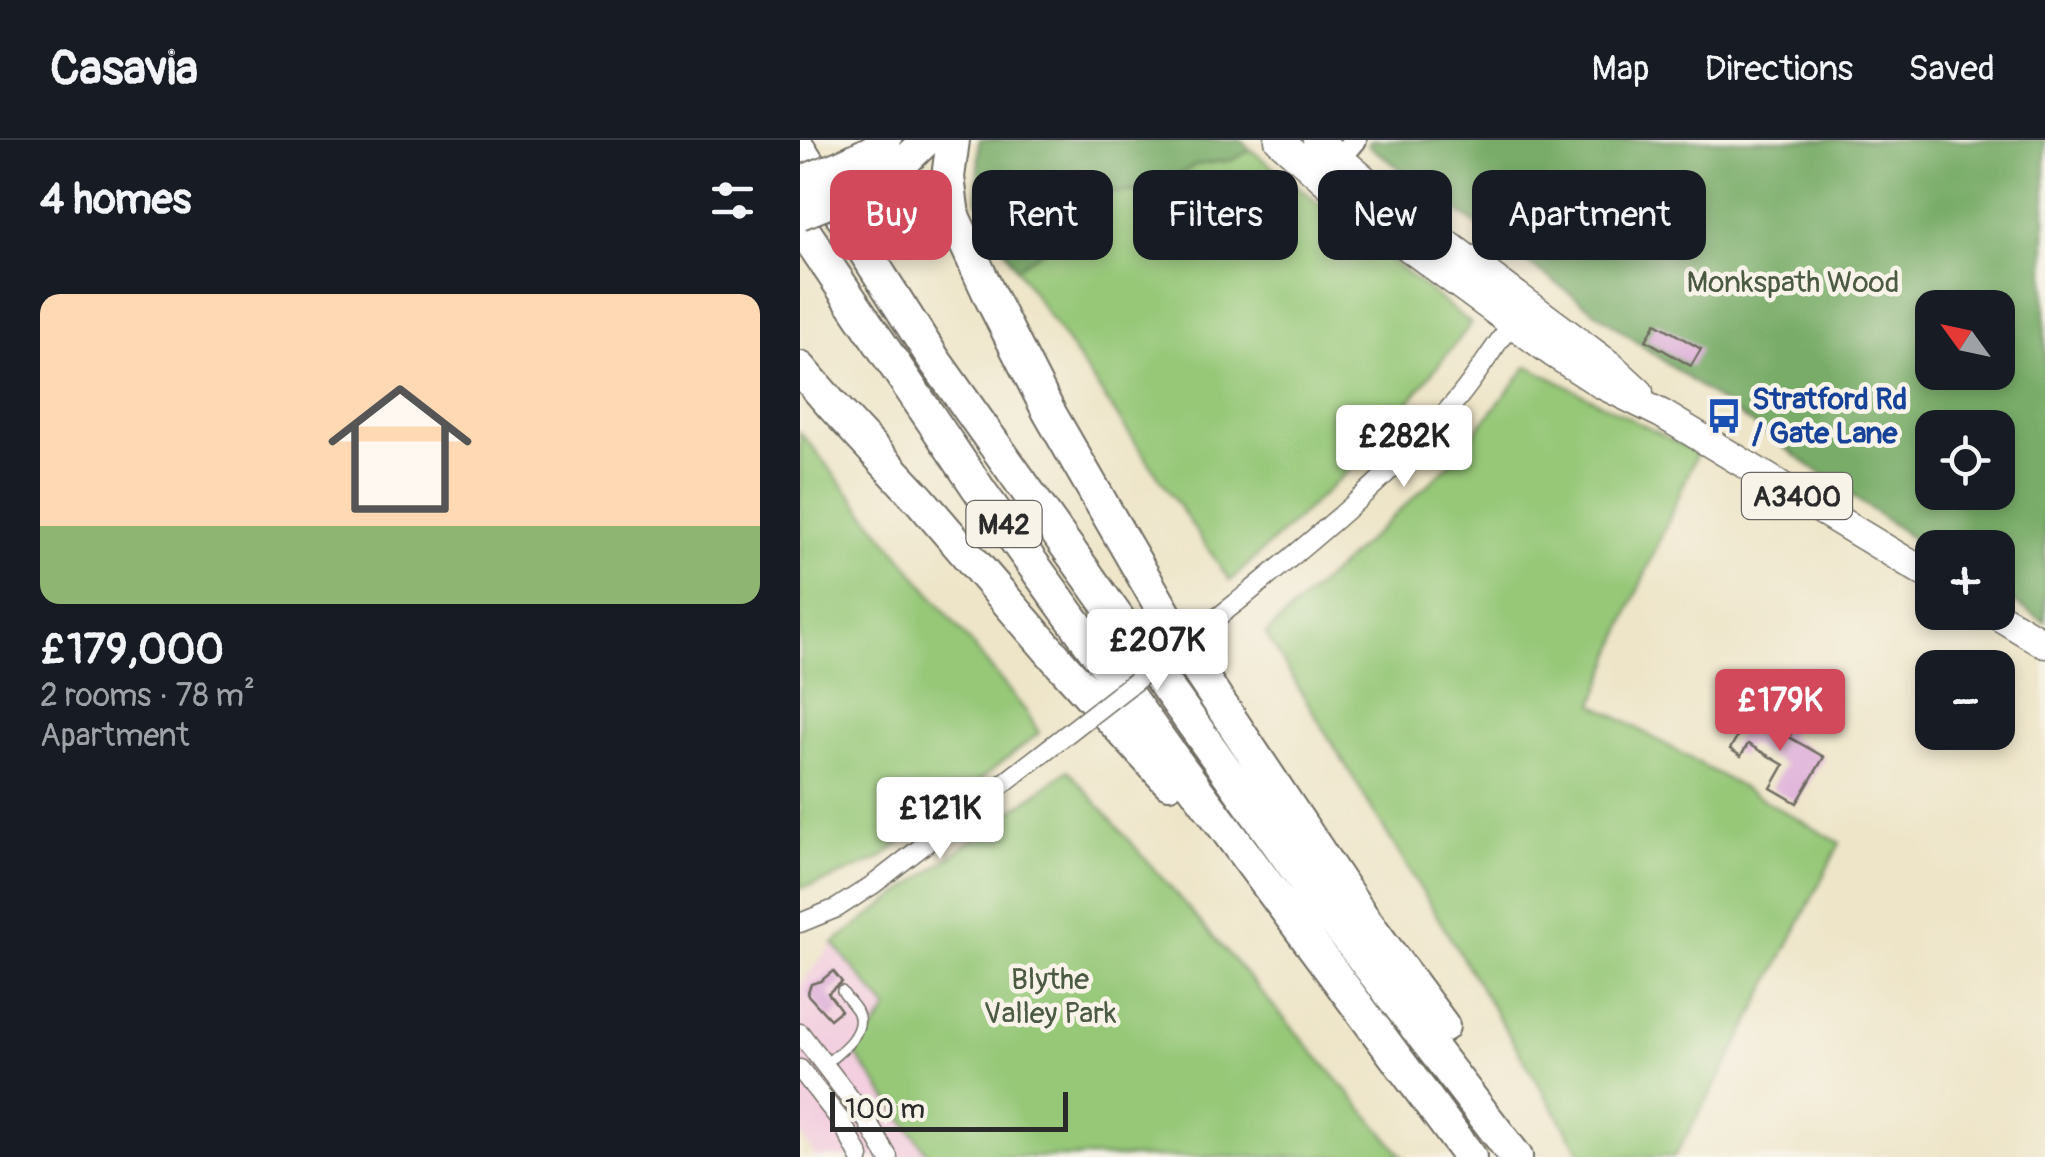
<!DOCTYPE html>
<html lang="en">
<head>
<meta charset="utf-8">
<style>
	:root { --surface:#171b24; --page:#242831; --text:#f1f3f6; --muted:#9ea1a6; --line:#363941; --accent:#d1495b }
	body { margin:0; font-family:Pangolin,sans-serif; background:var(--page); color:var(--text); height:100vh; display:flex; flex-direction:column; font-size:38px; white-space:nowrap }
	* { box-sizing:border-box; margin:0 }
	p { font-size:32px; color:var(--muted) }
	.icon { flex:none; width:55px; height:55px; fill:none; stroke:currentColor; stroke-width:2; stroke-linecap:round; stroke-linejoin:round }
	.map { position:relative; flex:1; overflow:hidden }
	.sheet { display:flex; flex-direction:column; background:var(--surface); width:800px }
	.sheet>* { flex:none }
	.banner { position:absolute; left:30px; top:30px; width:950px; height:90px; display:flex; gap:20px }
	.needle { width:65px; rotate:303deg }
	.tools { position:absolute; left:1115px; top:150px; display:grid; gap:20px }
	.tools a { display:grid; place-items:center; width:100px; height:100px; border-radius:20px; background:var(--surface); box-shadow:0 5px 15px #0003; font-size:50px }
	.scale { position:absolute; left:30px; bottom:25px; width:238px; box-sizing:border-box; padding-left:10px; border:5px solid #2b2b2b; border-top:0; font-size:28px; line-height:35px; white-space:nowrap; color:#2b2b2b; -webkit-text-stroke:8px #f7f3e8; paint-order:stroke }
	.price { position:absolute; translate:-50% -85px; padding:0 22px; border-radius:10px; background:#fff; color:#222; font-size:32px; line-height:65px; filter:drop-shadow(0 2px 5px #0008) }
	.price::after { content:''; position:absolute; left:50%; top:60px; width:30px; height:22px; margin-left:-15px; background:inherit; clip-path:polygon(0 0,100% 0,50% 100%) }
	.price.on { background:var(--accent); color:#fff }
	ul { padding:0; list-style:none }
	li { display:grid; align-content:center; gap:20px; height:530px; padding:0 40px }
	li+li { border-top:2px solid var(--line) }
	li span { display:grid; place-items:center; height:310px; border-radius:20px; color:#555 }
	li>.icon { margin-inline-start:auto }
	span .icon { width:180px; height:180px; fill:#fffc; stroke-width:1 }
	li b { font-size:42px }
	h2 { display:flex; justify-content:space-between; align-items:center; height:120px; padding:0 40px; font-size:42px }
	.chip { padding:0 35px; border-radius:20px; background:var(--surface); box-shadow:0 5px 15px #0003; font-size:35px; line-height:90px }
	.chip.on { background:var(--accent); color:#fff }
	header { display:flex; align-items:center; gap:60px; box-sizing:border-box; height:140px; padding:0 50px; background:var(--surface); border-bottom:2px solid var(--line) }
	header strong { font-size:48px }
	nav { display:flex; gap:55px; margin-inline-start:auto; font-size:35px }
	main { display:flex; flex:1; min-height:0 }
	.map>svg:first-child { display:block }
	.built { fill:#f3cfdf }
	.green { fill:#96c878; stroke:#607a52; stroke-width:2.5 }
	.forest { fill:#78ac68; stroke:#526c4a; stroke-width:2.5; fill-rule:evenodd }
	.building { fill:#deaed9 }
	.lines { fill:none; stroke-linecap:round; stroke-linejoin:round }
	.service-casing { stroke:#6f6c62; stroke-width:12 }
	.minor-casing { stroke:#6f6c62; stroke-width:21 }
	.tertiary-casing { stroke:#6f6c62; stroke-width:26 }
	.primary-casing { stroke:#6f6c62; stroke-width:31 }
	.trunk-casing { stroke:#6f6c62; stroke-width:34 }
	.motorway-casing { stroke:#6f6c62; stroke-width:36 }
	.service { stroke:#fff; stroke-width:9 }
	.minor { stroke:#fff; stroke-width:18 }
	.tertiary { stroke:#fff; stroke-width:22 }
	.primary { stroke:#fff; stroke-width:28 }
	.trunk { stroke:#fff; stroke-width:30 }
	.motorway { stroke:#fff; stroke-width:32 }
	.minor-bridge-casing { stroke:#6f6c62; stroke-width:21; stroke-linecap:butt }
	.trunk-bridge-casing { stroke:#6f6c62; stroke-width:34; stroke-linecap:butt }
	.minor-bridge { stroke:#fff; stroke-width:18 }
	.trunk-bridge { stroke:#fff; stroke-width:30 }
	.labels { text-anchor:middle; stroke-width:9; stroke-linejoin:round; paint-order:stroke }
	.shield { fill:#f7f3e8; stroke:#686764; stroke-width:2.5 }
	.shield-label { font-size:28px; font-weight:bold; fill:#2b2b2b }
	.park-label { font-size:30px; fill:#4b5a42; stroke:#f7f3e8 }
	.transit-label { font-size:30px; font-weight:bold; fill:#164399; stroke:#f7f3e8; text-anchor:start }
</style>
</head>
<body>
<header>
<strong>Casavia</strong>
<nav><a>Map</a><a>Directions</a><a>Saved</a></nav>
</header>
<main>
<section class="sheet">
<h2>4 homes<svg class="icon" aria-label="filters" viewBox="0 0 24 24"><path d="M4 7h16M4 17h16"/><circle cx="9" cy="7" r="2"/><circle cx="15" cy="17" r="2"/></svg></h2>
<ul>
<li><span style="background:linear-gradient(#ffd9b3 75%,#8fb573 0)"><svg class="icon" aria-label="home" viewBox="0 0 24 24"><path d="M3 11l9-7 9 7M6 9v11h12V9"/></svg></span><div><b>£179,000</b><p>2 rooms · 78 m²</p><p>Apartment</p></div></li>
</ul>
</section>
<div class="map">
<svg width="1245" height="1017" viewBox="0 0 1245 1017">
	<rect width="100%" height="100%" fill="#f7f3e8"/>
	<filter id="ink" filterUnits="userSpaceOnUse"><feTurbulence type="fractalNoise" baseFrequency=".01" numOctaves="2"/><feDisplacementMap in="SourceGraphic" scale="20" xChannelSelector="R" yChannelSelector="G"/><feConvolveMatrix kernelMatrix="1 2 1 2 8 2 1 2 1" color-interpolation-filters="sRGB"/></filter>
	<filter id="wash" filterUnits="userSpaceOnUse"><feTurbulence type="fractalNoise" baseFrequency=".0048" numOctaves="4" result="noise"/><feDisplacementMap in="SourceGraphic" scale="40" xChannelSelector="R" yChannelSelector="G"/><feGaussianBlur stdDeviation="2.25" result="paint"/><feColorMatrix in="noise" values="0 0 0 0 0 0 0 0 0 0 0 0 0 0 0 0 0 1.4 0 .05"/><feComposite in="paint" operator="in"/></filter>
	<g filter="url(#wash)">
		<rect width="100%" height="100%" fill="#eee5c8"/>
		<path class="built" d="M33,803l55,67 -33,45 75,102h-115l-15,-24v-148z"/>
		<path class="green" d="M451,10l220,174 -101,127 -140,130 -214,-313 27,-18 -34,-64 16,-8 22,-1 36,3 30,13 42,-3 40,-25 37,-5z
			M728,226l169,87 -67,156 -36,95 246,139 -109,215 -57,99h-91l-317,-523 183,-169z
			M0,292l228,282 11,19 -159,126 -54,22 -26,7z
			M268,630l302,347 33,40h-473l-75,-103 33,-44 -55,-67z"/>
		<path class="forest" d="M179,0h262l10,10 -19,10 -37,5 -40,25 -42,3 -30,-13 -36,-3 -22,1 -15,7 34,65 -28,18 -39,-68z
			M570,0h675v482l-47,-30v-44h-66v4l-15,-10c-184,-131 -368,-262 -549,-397zM1132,168h66v64h-66zM1132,288h66v64h-66z"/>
		<g id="blocks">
			<path class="building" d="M856,183l45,26 -10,17 -45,-26z
				M953,569l39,23 -3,5 35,20 -27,46 -26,-15 13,-23 -36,-21 -7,12 -11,-7z
				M33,831l9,11 -14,11 13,17 -11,9 -23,-25 4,-10 10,-3z"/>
		</g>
	</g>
	<g filter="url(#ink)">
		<use href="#blocks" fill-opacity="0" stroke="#6f6c62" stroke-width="2.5"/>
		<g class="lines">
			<defs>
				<path id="service" d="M25,924c14,-11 43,-32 32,-53 -4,-7 -11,-13 -15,-20"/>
				<path id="minor" d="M436,463c78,-64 152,-124 218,-200 24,-27 41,-60 64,-87
					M0,783l37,-15 37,-24 175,-136
					M0,893l66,86 22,38
					M0,929l41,52 19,36"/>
				<path id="tertiary" d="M528,32l27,-32"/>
				<path id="primary" d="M479,0l80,71 194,142 48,31 61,30 270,163
					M517,0l79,66 215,160 28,26
					M1192,472l53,32"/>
				<path id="trunk" d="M42,25l29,-14 15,-11
					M56,52l42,-24 29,-28"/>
				<path id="motorway" d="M153,0l-5,37 5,39 38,82 58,114 146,254 166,249 82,111
					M0,10l135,211 383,539 198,257
					M0,85l182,269 188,260 300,403
					M0,228l31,36 89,96 142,165 107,117"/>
			</defs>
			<use href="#service" class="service-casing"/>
			<use href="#minor" class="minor-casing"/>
			<use href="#tertiary" class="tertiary-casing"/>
			<use href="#primary" class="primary-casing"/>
			<use href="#trunk" class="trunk-casing"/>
			<use href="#motorway" class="motorway-casing"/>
			<use href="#service" class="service"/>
			<use href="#minor" class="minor"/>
			<use href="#tertiary" class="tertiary"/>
			<use href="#primary" class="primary"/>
			<use href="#trunk" class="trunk"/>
			<use href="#motorway" class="motorway"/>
			<defs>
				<path id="minor-bridge" d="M249,608l187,-145"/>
				<path id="trunk-bridge" d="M0,42l42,-17
					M0,74l56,-22"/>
			</defs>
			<use href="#minor-bridge" class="minor-bridge-casing"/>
			<use href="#trunk-bridge" class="trunk-bridge-casing"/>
			<use href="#minor-bridge" class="minor-bridge"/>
			<use href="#trunk-bridge" class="trunk-bridge"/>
		</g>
	</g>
	<defs>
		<symbol id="bus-bare" viewBox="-9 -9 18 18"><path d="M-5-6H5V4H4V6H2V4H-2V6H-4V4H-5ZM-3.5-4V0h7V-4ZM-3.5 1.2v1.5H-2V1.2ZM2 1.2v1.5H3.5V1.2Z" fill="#1a4fb4" stroke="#f7f3e8" stroke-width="2.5" paint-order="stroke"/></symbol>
	</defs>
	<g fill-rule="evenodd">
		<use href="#bus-bare" x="899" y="251" width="50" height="50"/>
	</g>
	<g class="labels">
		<g class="shield">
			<rect x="942" y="333" width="110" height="46" rx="8"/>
			<rect x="166.5" y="361" width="75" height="46" rx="8"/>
		</g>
		<g class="shield-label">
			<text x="997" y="366">A3400</text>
			<text x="204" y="394">M42</text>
		</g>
		<g class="park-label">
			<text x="993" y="152">Monkspath Wood</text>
			<text x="250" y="849">Blythe<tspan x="250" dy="34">Valley Park</tspan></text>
		</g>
		<g class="transit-label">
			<text x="952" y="269">Stratford Rd<tspan x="952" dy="34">/ Gate Lane</tspan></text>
		</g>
	</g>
</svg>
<div class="tools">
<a><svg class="needle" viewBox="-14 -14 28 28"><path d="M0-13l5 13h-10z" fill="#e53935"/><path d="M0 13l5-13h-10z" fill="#9ea1a6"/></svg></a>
<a><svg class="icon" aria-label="locate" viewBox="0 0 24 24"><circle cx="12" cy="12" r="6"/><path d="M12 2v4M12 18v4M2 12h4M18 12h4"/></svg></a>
<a>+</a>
<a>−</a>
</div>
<div class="scale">100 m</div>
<b class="price" style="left:604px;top:350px">£282K</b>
<b class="price" style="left:357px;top:554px">£207K</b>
<b class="price on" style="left:980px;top:614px">£179K</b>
<b class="price" style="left:140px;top:722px">£121K</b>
<div class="banner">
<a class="chip on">Buy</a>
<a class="chip">Rent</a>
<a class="chip">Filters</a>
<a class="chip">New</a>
<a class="chip">Apartment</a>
</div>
</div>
</main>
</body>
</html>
